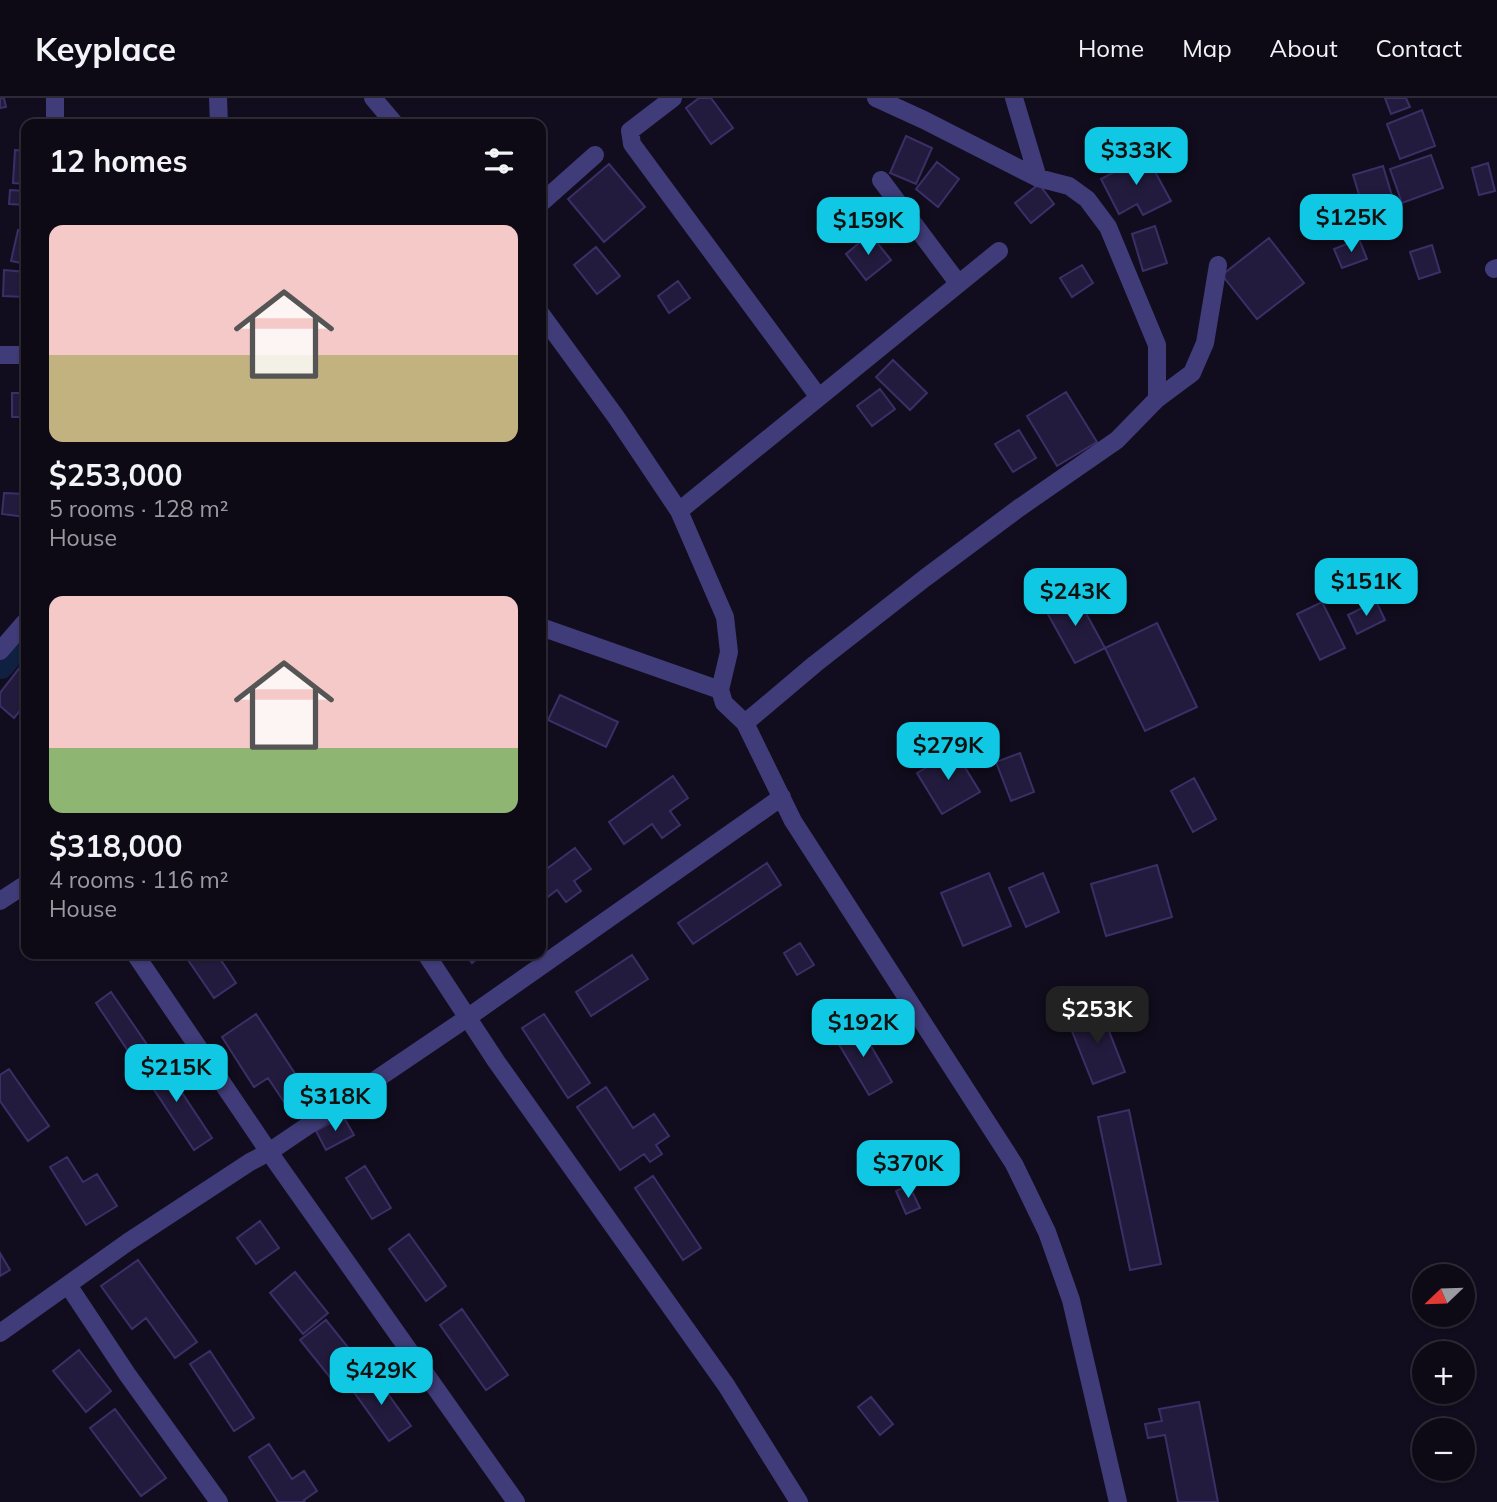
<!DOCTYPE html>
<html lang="en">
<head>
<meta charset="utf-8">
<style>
	:root { --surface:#0d0a16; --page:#16131f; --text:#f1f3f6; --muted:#9a9aa1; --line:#2d2b35; --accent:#11c8e4 }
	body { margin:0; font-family:Mulish,sans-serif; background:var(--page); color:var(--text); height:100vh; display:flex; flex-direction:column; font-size:26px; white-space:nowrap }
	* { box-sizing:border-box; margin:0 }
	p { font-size:23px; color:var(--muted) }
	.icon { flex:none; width:38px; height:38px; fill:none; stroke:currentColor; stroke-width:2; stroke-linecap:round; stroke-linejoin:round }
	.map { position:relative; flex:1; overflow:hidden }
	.side { position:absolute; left:21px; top:21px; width:525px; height:840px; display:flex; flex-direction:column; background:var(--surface); border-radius:14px; box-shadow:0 2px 5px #0004,0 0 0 2px var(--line) }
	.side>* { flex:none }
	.needle { width:46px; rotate:247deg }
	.buttons { position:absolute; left:1412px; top:1166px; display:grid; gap:14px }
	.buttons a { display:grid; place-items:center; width:63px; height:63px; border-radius:50%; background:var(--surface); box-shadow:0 2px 5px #0004,0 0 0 2px var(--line); font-size:35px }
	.price { position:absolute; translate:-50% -60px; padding:0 16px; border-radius:14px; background:var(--accent); color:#111; font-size:23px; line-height:46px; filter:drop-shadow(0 2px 4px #0008) }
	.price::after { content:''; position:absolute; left:50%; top:42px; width:21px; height:16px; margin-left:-10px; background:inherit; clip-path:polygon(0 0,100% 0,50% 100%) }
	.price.selected { background:#222; color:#fff }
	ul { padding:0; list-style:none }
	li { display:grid; align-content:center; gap:14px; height:371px; padding:0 28px }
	li span { display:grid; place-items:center; height:217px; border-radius:14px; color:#555 }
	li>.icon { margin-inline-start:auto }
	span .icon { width:126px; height:126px; fill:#fffc; stroke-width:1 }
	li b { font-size:30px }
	h2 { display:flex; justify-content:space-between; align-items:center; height:84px; padding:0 28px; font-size:30px }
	header { display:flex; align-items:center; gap:42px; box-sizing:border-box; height:98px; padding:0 35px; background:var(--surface); border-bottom:2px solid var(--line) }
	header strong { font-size:33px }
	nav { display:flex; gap:38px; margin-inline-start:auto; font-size:24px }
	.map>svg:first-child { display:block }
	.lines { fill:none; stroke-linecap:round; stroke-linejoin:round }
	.canal { stroke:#0f2040; stroke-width:30 }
	.building { fill:#231b3d; stroke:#3c2f67; stroke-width:2 }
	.street { stroke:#403c79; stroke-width:18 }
</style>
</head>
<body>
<header>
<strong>Keyplace</strong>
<nav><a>Home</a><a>Map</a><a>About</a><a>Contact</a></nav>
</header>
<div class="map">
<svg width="1497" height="1404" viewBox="0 0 1497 1404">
	<rect width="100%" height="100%" fill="#110d1e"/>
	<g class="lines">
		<path class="canal" d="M0,566l26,-31"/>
	</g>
	<path class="building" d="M0,0h4l2,9 -6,1z
		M699,0h12l22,30 -22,16 -25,-36z
		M1385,0h21l4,9 -19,7z
		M1422,12l13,36 -35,13 -13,-35z
		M906,38l26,12 -16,36 -26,-11z
		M15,52l11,1v33l-13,-1z
		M1146,57l25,46 -28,14 -6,-11 -18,10 -18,-35z
		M1431,57l12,33 -41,15 -12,-34z
		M937,64l22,17 -21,28 -22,-18z
		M1488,65l7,28 -16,4 -7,-27z
		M609,66l36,43 -41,35 -36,-43z
		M1383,68l14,46 -30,9 -14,-46z
		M1039,86l15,20 -23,19 -16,-20z
		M10,92l16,1v14l-17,-1z
		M1155,128l12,37 -24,8 -11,-37z
		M18,132l8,2v32l-15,-3z
		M870,136l21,26 -25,20 -20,-26z
		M1269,140l35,45 -47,36 -35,-44z
		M1359,141l8,20 -25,9 -8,-19z
		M1432,147l8,27 -21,7 -9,-27z
		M596,149l24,29 -23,18 -23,-29z
		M1082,167l11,18 -21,14 -12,-19z
		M4,172l22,2v25l-23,-1z
		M678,183l12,17 -21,15 -11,-17z
		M893,262l34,33 -17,17 -34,-33z
		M880,291l15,20 -23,17 -15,-20z
		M1066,294l31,50 -40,24 -30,-50z
		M12,295h14v24h-14z
		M1019,332l17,28 -23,14 -18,-28z
		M4,395l22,1v23l-24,-3z
		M1075,495l30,55 -30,15 -30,-54z
		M1376,503l9,19 -28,14 -9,-19z
		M1322,504l23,46 -25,12 -23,-46z
		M1157,525l40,84 -52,24 -40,-83z
		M21,568l5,4v33l-12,15 -14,-12v-13z
		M560,597l58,27 -12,25 -58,-27z
		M955,653l25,41 -38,22 -25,-41z
		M1020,655l14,39 -23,9 -15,-39z
		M673,678l15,22 -18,13 10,14 -18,13 -10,-14 -28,20 -15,-22z
		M1194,680l22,41 -23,13 -22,-41z
		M575,750l16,21 -17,12 7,10 -15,11 -9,-12 -16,12v-29z
		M767,765l14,22 -88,59 -15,-21z
		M1157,767l15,52 -66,19 -15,-52z
		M989,775l22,53 -48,20 -22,-53z
		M1043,775l16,39 -33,15 -17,-39z
		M800,845l14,22 -17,10 -13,-22z
		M184,856h33l19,29 -22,15z
		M465,856h18l-11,9z
		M632,857l16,24 -57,37 -15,-24z
		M111,894l37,54 -16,11 -36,-54z
		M1100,910l25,64 -32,12 -25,-63z
		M256,916l51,78 -21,13 -18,-27 -14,9 -32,-50z
		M544,916l46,69 -22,15 -46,-70z
		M857,924l35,60 -23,13 -35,-59z
		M159,960l53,80 -18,12 -53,-80z
		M9,971l40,57 -21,15 -28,-40v-26z
		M606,989l27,41 21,-14 15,22 -13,9 6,9 -12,8 -6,-8 -24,16 -43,-63z
		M1129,1012l32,154 -31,6 -32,-153z
		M343,1018l11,19 -28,15 -10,-19z
		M67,1059l16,25 14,-8 20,32 -31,19 -36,-58z
		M365,1068l26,42 -19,11 -26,-41z
		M653,1078l48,72 -18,12 -48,-72z
		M909,1087l11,23 -14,6 -10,-23z
		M260,1123l19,27 -23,16 -19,-26z
		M409,1136l37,52 -20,15 -37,-52z
		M0,1155l10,17 -10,6z
		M138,1162l59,82 -22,16 -29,-40 -14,11 -31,-43z
		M295,1174l33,41 -25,21 -33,-41z
		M462,1211l46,66 -22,15 -46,-65z
		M326,1222l33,41 -26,20 -33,-41z
		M79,1252l32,41 -25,21 -33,-41z
		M210,1253l44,67 -20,13 -44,-67z
		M373,1275l38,53 -22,15 -38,-53z
		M871,1299l22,27 -13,11 -22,-28z
		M1199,1304l19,100h-40l-13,-67 -17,3 -3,-14 17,-3 -3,-12z
		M115,1311l51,69 -25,18 -51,-68z
		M269,1346l23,35 12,-8 13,20 -13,9 1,2h-27l-29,-45z"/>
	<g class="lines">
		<path class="street" d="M55,0v26
			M218,0l1,26
			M373,0l22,26
			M673,0l-43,33 2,13 186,252
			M1014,0l24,80
			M881,82l77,103
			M541,105l54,-48
			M1494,171l3,-1
			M541,216l75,103 63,94 46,106 4,35 -9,38
			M0,257h26
			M1157,301l35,-26 13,-30 13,-78
			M679,413l320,-260
			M541,529l179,63 4,13 21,20 48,98 221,343 33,68 24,68 47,202
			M0,553l26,-30
			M745,625l70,-59 110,-86 94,-70 98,-68 40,-41v-54l-49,-118 -21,-28 -18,-13 -31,-8 -114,-58 -48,-22
			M0,803l26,-17
			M135,856l134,198 247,350
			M426,856l70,107 230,324 73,117
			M68,1187l59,89 92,128
			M0,1235l128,-91 122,-80 19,-10 198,-134 315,-221"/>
	</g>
</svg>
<div class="buttons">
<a><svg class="needle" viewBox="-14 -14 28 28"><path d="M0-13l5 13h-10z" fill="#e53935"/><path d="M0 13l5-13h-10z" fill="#9a9aa1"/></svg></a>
<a>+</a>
<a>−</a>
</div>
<b class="price" style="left:1136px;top:89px">$333K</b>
<b class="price" style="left:1351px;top:156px">$125K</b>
<b class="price" style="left:868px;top:159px">$159K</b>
<b class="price" style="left:1366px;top:520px">$151K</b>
<b class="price" style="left:1075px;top:530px">$243K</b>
<b class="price" style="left:948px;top:684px">$279K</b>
<b class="price selected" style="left:1097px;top:948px">$253K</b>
<b class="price" style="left:863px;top:961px">$192K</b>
<b class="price" style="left:176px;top:1006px">$215K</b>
<b class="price" style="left:335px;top:1035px">$318K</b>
<b class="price" style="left:908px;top:1102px">$370K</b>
<b class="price" style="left:381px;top:1309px">$429K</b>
<section class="side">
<h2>12 homes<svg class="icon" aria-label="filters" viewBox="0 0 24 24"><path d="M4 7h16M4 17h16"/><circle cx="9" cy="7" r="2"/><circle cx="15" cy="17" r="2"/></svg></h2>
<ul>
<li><span style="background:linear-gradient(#f6c9c9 60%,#c2b280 0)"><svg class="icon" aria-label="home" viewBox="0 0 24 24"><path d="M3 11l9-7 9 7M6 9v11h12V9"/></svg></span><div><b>$253,000</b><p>5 rooms · 128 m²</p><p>House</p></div></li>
<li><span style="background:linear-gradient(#f6c9c9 70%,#8fb573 0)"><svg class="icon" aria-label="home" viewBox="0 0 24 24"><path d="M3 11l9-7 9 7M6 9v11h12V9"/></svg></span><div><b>$318,000</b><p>4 rooms · 116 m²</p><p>House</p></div></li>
</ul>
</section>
</div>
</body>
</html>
